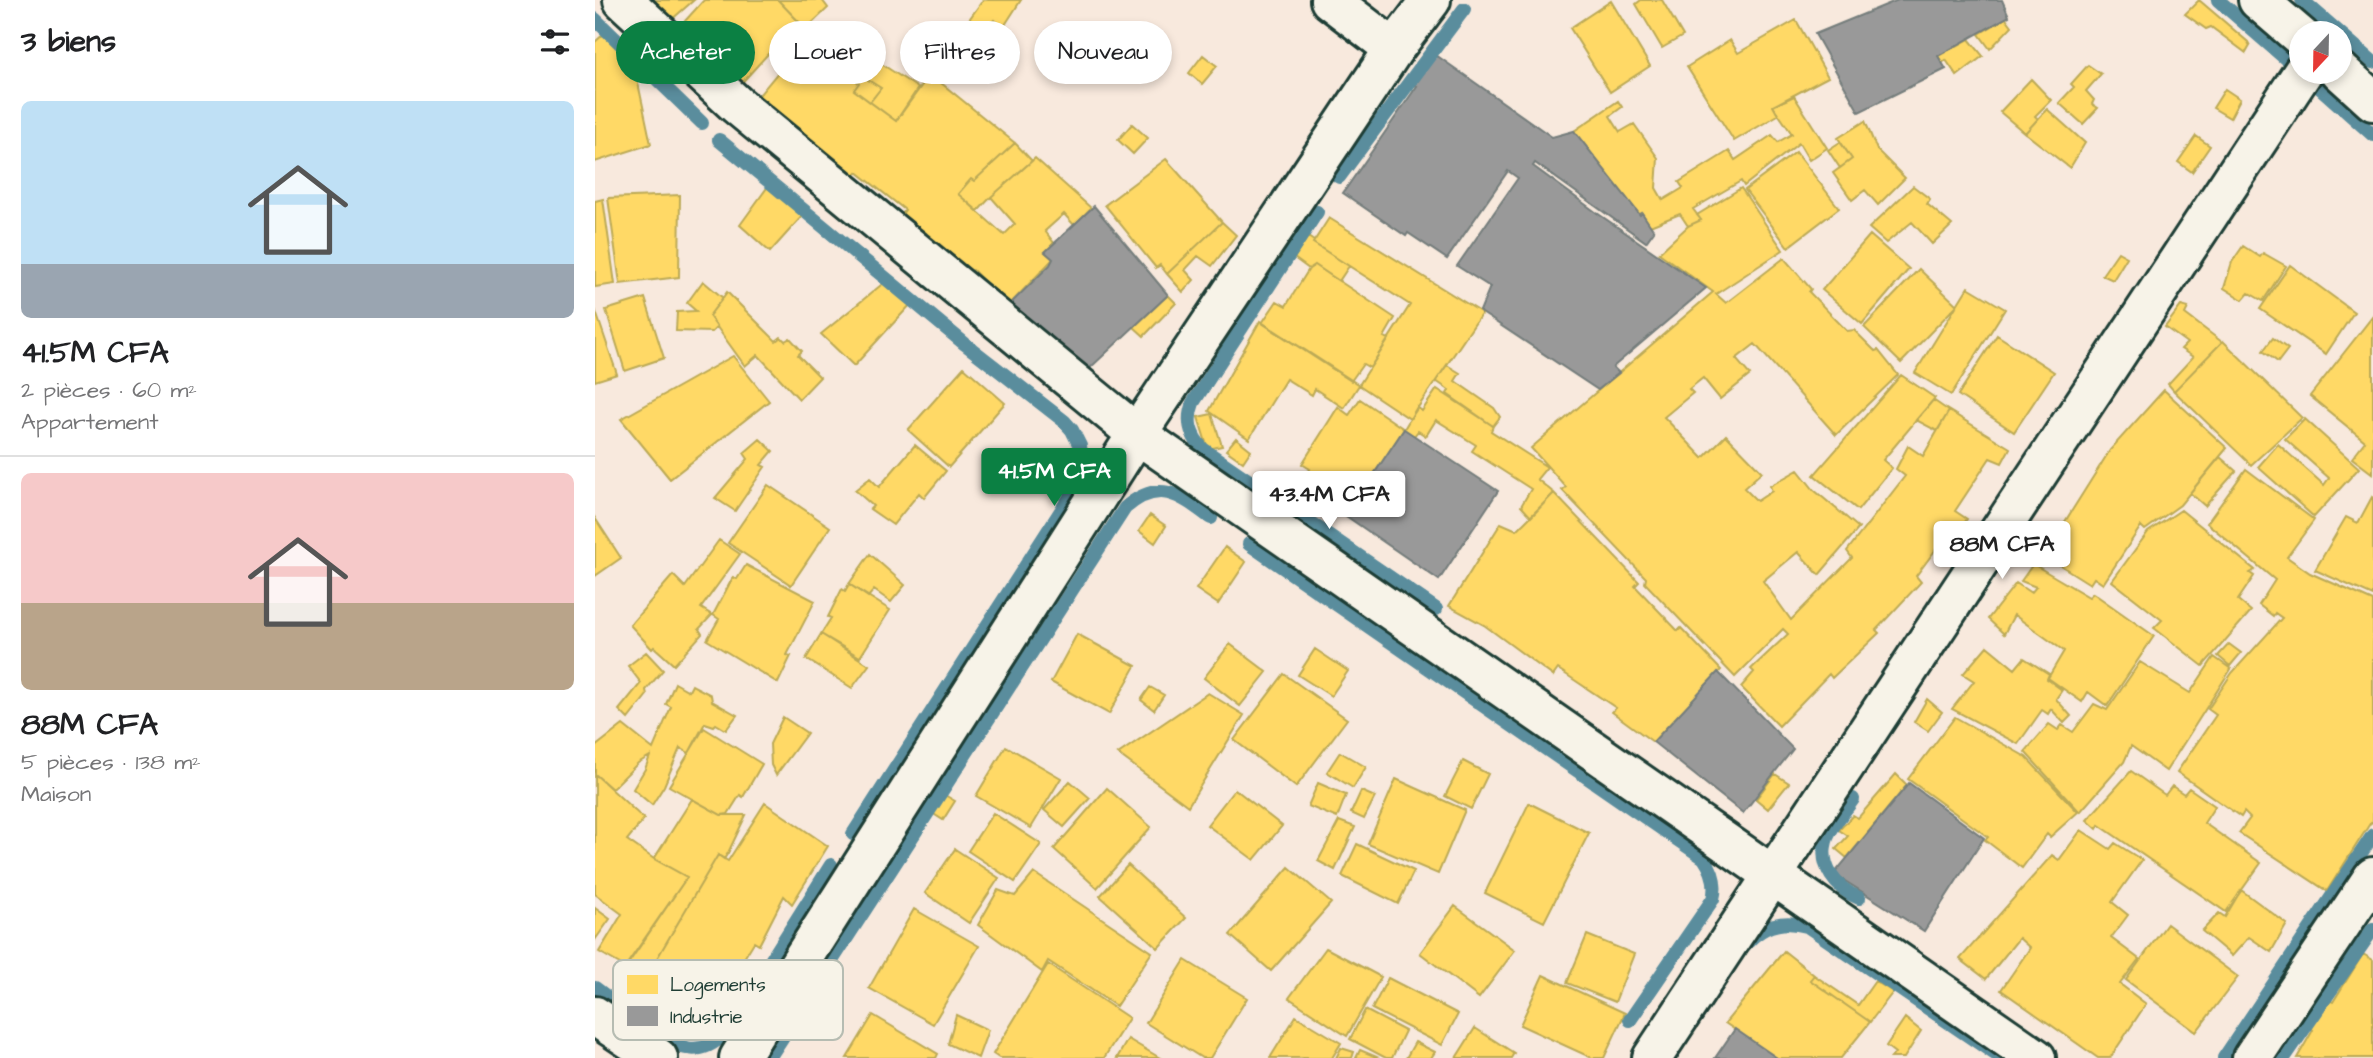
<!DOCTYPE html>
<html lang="fr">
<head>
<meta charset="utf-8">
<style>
	:root { --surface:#fff; --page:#f2f2f2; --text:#202124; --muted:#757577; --line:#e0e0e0; --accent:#0b8043 }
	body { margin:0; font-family:"Architects Daughter",sans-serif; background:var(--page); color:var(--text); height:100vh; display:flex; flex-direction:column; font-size:26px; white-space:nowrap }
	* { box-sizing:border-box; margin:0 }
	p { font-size:23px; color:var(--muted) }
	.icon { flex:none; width:38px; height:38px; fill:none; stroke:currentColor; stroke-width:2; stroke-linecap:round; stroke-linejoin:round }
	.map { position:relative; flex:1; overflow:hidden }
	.panel { display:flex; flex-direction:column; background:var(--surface); width:595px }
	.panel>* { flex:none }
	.top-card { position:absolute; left:21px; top:21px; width:665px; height:63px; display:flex; gap:14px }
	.needle { width:46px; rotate:202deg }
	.buttons { position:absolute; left:1694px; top:21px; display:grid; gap:14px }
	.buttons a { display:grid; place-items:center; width:63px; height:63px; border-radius:50%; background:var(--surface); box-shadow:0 4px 10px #0003; font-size:35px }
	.price { position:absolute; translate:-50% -60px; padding:0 16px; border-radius:7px; background:#fff; color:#222; font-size:23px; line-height:46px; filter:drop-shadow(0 2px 4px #0008) }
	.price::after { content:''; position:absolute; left:50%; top:42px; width:21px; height:16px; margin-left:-10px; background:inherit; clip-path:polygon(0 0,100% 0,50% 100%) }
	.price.selected { background:var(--accent); color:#fff }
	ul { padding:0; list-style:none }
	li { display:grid; align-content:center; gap:14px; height:371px; padding:0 21px }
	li+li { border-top:2px solid var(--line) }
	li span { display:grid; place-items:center; height:217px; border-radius:10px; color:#555 }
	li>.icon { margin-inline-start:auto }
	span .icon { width:126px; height:126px; fill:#fffc; stroke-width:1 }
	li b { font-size:30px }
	h2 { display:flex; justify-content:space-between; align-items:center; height:84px; padding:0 21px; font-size:30px }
	.pill { padding:0 24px; border-radius:32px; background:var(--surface); box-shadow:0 4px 10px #0003; font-size:24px; line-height:63px }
	.pill.selected { background:var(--accent); color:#fff }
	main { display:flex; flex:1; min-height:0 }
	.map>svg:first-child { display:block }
	.homes { fill:#ffd966; stroke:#bcaa57; stroke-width:2 }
	.industry { fill:#999; stroke:#747d7b; stroke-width:2 }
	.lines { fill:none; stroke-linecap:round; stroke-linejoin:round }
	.stream { stroke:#5a8d9d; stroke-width:14 }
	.street-casing { stroke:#1f3d34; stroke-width:44 }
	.street { stroke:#f7f3e8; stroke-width:38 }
	.key { fill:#f7f3e8; stroke:#b6bcb2; stroke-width:2 }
	.key-label { font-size:19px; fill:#1f3d34 }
</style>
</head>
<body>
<main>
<section class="panel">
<h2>3 biens<svg class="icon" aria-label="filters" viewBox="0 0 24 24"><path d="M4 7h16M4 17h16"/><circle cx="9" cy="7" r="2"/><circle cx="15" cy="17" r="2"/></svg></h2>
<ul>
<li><span style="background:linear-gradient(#bfe0f5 75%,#9aa5b1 0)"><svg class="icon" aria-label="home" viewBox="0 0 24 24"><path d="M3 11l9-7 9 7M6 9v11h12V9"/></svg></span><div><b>41.5M CFA</b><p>2 pièces · 60 m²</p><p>Appartement</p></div></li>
<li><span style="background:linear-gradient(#f6c9c9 60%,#b9a48a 0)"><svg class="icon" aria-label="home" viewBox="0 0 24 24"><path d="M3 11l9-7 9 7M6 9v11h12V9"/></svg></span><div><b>88M CFA</b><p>5 pièces · 138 m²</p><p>Maison</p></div></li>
</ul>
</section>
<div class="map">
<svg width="1778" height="1058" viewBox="0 0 1778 1058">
	<rect width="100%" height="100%" fill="#f8e9dd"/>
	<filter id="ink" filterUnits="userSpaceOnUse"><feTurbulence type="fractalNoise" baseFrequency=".0143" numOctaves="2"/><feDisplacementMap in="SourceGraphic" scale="14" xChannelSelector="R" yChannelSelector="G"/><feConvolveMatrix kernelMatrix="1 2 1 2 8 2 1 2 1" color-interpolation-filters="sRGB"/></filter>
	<g filter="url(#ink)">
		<path class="homes" d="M42,0h57l-32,28z
			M109,0h74l20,21 -61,67 -62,-56z
			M183,0h44l6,8 -22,21z
			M388,0h38l-18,28 -9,-8 -26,29 -13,-10z
			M1046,0h21l21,36 -21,12 -26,-44z
			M1604,0l49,42 2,4 -4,7 -35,-26 -5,2 -21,-15z
			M1016,1l39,65 -40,26 -40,-64z
			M1411,18l6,8 -22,23 -11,-15z
			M1201,20l32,57 -55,29 5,9 -44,26 -47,-74 43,-27 8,13z
			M10,33l29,31 17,80 -56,18v-120z
			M220,34l54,38 -4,6 16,10 -11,14 -16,-12 5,-7 -52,-36z
			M1374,39l14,17 -26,20 -11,-16 -4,3 -4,-7z
			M207,43l57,40 -5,7 42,31 34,-47 85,69 -41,38 -3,-2 -13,15 46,41 11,-11 -24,-27 44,-39 56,50 -17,17 -10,-11 -19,17 9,12 -9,9 8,7 -45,47 -35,-36 -8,6 -45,-36 6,-7 -24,-19 3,-4 -48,-38 -5,6 -97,-78z
			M608,55l14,11 -15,18 -13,-11z
			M282,61l41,27 -22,33 -26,-19 11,-14 -16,-10z
			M1493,65l13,9 -15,17 8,9 -2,4 6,4 -15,16 -24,-21 15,-16 -3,-3z
			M1436,79l20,21 -16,16 3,3 -13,14 -25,-21z
			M1630,89l15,10 -10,19 -17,-10z
			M1199,96l33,52 -18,12 -10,-17 -55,43 -3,-5 -48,28 8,11 -13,6 -8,-12 -30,12 -8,-13 -2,2 -66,-84 44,-30 4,6 -12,9 10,16 14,-8 24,34 -2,30 7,12 20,-12 -4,-6 50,-31 6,9 37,-25 6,7 14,-8 -19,-28z
			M1452,109l38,34 -15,25 -45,-35z
			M1270,121l12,29 28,28 -27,27 -13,-15 -13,10 -19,-27 19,-14 -14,-21z
			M537,124l16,14 -15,16 -15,-14z
			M1601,136l14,10 -18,26 -14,-10z
			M1245,142l12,17 -12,9 -12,-18z
			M420,143l17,18 -41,36 -13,14 -20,-17 13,-15 3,2z
			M1201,152l43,56 -51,39 -43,-57z
			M571,159l56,63 -55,52 -7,-9 -4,3 -51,-63z
			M174,185l35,29 -34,38 -30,-27z
			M1318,186l17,13 -3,5 25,21 -20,19 -20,-22 -26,21 -17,-15z
			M1146,188l42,62 -67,44 10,9 58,-45 27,31 -2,3 38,39 7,-1 21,21 3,-1 20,25 -62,60 -81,-91 -19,15 14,16 -30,24 -17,-21 -14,11 4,4 -29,24 39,41 23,-23 36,37 -18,16 13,13 15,-10 -2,-5 28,-16 16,20 45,38 -40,47 -21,-23 -35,29 28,39 61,-62 -5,-7 58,-75 -9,-7 12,-23 15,10 26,-45 61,37 -8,15 -12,-5 -35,53 12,8 -12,18 -7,-4 -32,43 5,6 -45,48 3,3 -47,45 -3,-4 -50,52 -38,-39 13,-15 -3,-3 37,-35 -5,-5 -48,48 -90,-94 1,-5 -84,-88 4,-3 -35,-39 182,-156 -54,-39 29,-27 13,-6 -4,-5z
			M85,195l-1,82 -59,7 -12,-86z
			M8,199l12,85 -20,3v-86z
			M734,218l153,95 -72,106 -51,-34 51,-80 -97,-62z
			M627,222l14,13 -24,31 -14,-10 -13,14 9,10 -11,12 -16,-18z
			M1275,235l39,34 -47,55 -40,-34z
			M713,237l6,4 -1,2 36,23 -10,15 -24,-16 -6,4 -15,-11z
			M1648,246l17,11 3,-4 23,13 -23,35 -14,-8 -6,7 -19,-12 8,-26z
			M1523,252l9,5 -14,23 -11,-5z
			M720,265l80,53 -11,19 5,2 -19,29 -7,-4 -12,17 -89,-58 15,-22 9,5 23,-37z
			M1695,265l64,47 -28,42 -66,-45z
			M1324,269l38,36 -56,58 -37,-36z
			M108,281l20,17 -14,18 8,11 -5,5 -36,-1 1,-19 19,-1 -9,-8z
			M291,281l26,22 -58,63 -33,-32z
			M1373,287l37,22 -54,86 -36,-22z
			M132,292l49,49 5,-4 4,4 5,-3 12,13 -4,4 22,22 -21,22 -41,-44 -13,11 -36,-50z
			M573,295l8,8 -32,33 -10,-9z
			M50,298l19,60 -39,13 -19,-61z
			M1586,306l7,2 -3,6 37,28 -48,49 -6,-7 25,-27 -12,-8 6,-6 -22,-16z
			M0,309l22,65 -22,7z
			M1778,316v158l-21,-16 13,-17 -55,-45z
			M665,321l99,64 -15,23 -29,-19 -3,6 -26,-16 -37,60 -40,-28z
			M1402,335l57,37 -40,60 -56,-37z
			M1678,338l15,11 -10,13 -15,-11z
			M1628,341l79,77 -51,47 -77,-74z
			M138,356l36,45 -99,78 -49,-60z
			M852,365l13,8 -5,8 39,27 6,9 -7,9 -46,-32 2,-4 -13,-9z
			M369,367l41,36 -56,64 -41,-37z
			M1306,375l34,23 -52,62 9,8 -34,42 -44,-35z
			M842,389l56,37 -2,5 56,36 -10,12 17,14 -23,24 -10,-11 10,-17 -59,-38 4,-6 -40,-25 -10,16 -8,-5 -4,5 -10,-7 13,-22 5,4z
			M1569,390l63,58 -47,57 -35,25 -4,-4 -38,58 -9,-6 -4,6 -46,-29 66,-105z
			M765,399l44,30 -58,87 -46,-29 10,-18 -8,-5 36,-57 11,8z
			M1338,400l16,11 -12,20 -21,-11z
			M617,414l10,32 -14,3 -10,-32z
			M1710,419l54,49 -45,49 -56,-50 20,-23 46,41 5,-7 -44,-39z
			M641,438l15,12 -8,12 -17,-12z
			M165,439l13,12 -12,14 4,2 -30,44 -20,-13 33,-39 -4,-6z
			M320,445l31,26 -22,27 -5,-5 -26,32 -23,-16 3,-3 -18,-16 15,-12 9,9z
			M1625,457l16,14 -31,35 -15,-13z
			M1651,469l68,51 -27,37 23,16 63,28v222l-2,-1 -44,69 -88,-58 11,-15 -6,-6 -3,5 -64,-45 39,-57 -8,-6 24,-36 50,-55 -7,-5 -2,3 -14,-11 16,-25 -68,-57z
			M173,485l62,42 -39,58 -63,-42z
			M959,493l85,89 -4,4 43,45 3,-3 40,42 -68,72 -41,-30 4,-4 -58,-39 -5,7 -69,-51 -35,-19 52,-83 16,7z
			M1777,497l1,1v98l-58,-26 31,-53 12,6z
			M1586,510l74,60 -5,3 4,3 -16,24 13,11 -48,55 -49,-38 8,-8 -50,-39 36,-49z
			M555,515l16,11 -11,17 -16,-12z
			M0,518l26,40 -26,18z
			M124,540l21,14 -39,54 11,7 -13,14 3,5 -28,31 -20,-18 -2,2 -22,-24 43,-50 12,12z
			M630,547l21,15 -28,42 -22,-15z
			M275,554l35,31 -14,17 -17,-12 -6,7 -19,-13z
			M1438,564l56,33 4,-4 61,43 -47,70 -19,-14 -6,10 -34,-24 16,-27 -50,-36 -10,19 -16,-15 28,-36 15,10 5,-6 -15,-6z
			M151,565l69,36 -28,54 4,1 -13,27 -71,-43 12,-21 -6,-4 20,-38 4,2z
			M254,584l41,26 -30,47 -39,-23 10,-16 -3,-1 14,-28 3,2z
			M226,634l48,31 -17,23 -46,-29z
			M482,634l59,32 -27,48 -58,-32z
			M635,644l37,28 -27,34 -36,-28z
			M1634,644l12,9 -11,13 -12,-10z
			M1392,646l28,23 9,-11 25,16 -2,5 15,11 -6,9 15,17 -7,7 -13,-14 -3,5 -6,-4 -24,34 -66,-35 22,-28 -11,-7z
			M720,649l33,22 -17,25 -33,-21z
			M51,652l17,18 -17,20 1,5 -19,24 -9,-9 22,-27 -13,-17z
			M1619,657l17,12 -65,102 -35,-25 -7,16 -44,50 -55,-60 24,-28 9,6 4,-5 11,7 21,-28 13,6 33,-48 50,31z
			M689,674l63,45 -51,68 -62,-47z
			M80,683l14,8 3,-6 19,10 1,6 25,14 -11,15 -10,-6 -2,2 -9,-3 -16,30 -9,-5 -16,38 -12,19 -19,-16 12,-20 5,-13 -12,7 -26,26 -17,-15v-27l28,-22 30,24 18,-42 -5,-3z
			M555,687l14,8 -10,15 -13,-10z
			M613,693l36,22 -56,91 -70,-52z
			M1332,699l15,13 -14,19 -14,-9z
			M188,717l24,16 -31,42 -5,-10 -1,-21z
			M1360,717l71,40 52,55 -28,25 -3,-3 -25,34 -37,-28 3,-3 -80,-58z
			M109,728l58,36 -19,33 -3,-2 -12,19 -7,1 -52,-29z
			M411,746l55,32 -30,50 -55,-32z
			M745,752l26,15 -13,21 -26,-16z
			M868,761l25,13 -17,35 -26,-13z
			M1536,771l34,24 7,-9 12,8 5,-6 26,18 -11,17 57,40 -35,49 -127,-87 -2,4 -10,-9z
			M0,774l49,45 -17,21 27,19 33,18 -62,90 -26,-15 23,-38 -27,-20z
			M1180,774l14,9 -21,26 -12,-10z
			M1301,774l11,11 -60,73 -11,-9 12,-13 -9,-6 14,-15 5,3z
			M801,779l69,31 -27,64 -70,-30z
			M475,781l20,17 -26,29 -20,-17z
			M723,783l28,12 -9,23 -29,-12z
			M512,788l44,39 -54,61 -43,-39z
			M640,789l47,37 -28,34 -47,-35z
			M766,791l14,6 -11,22 -13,-6z
			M348,794l12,7 -12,19 -11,-7z
			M97,799l29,16h25l-18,38 -4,6 -6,-4 -72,122 -18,-13 59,-87 -33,-18z
			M170,803l63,43 -36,58 -8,-8 -25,49 -5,-3 -47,76 -61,-41 72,-122 10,6z
			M934,803l60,30 -45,89 -59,-29z
			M398,813l48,31 -26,38 -47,-31z
			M744,821l16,6 -20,43 -17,-9z
			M1486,830l29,19 5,-6 27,17 -30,42 16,13 -17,23 28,21 -19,25 26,20 -36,54h-12l-97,-68 29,-42 -11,-10 -33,41 -26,-20 92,-104 7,5z
			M762,844l57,27 -16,33 -56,-28z
			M360,849l44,29 -30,45 -44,-30z
			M533,865l58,53 -28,30 -58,-52z
			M694,867l42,36 -60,68 -41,-36z
			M439,873l118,79 -36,54 -68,-45 -6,11 -64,-47 20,-35 17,6z
			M1646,890l46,34 -16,28 -22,-15 -17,19 -30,-25 17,-18 6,4z
			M860,906l60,44 -36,48 -59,-45z
			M0,908l15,11 -15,21z
			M319,909l65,37 -46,78 -64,-36z
			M1572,924l71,53 -42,55 -70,-52z
			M992,935l47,19 -19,48 -48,-19z
			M731,948l55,29 -34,59 -58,-38z
			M1189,951l30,24 -4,5 60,42 -29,36h-64l-52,-35z
			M1768,954l10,6v98h-76l16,-28 -3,-3 18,-28 5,3z
			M590,960l62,38 -37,60h-8l-56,-35z
			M453,964l81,54 -25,40h-105l-6,-4z
			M948,975l82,38 -21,45h-12l-72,-33z
			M1219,975l44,30 17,-24 18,11 -23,30 -60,-42z
			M793,978l70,36 -16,31 -70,-36z
			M86,1006l17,12 -10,18 -3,-2 -5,9 -15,-11 6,-8 -2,-2z
			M770,1010l40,21 -13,27h-6l-36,-19z
			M278,1015l65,39 -2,4h-89z
			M361,1015l32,15 -10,28 -30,-14z
			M701,1016l45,27 -9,15h-62z
			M1310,1018l16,13 -17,27h-13l4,-5 -9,-7z
			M880,1028l39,25 -3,5h-55z
			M533,1039l32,19h-43z
			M820,1042l20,10 -4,6h-25z
			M746,1048l13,4 -2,6h-16z
			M765,1050l19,8h-23z"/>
		<path class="industry" d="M1303,0h104l7,16 -71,40 8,13 -87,43 -44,-78z
			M841,55l116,82 22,-6 66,84 2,-2 12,18 -8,11 -111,-79 -2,3 64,47 109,75 -93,79 6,6 -21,17 -116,-77 -2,-2 10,-24 -33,-21 61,-88 -10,-7 -61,88 -39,-26 -2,3 -63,-43 74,-107 -2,-1z
			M499,206l74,89 -79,74 -85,-59 46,-45 3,-6 -8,-7z
			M809,429l94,62 -59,89 -93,-64z
			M1123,672l75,77 -50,64 -90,-71z
			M1314,783l75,55 -60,93 -90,-57z
			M1140,1029l42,29h-62z"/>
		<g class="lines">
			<path class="stream" d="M1623,0l83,72
				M1707,0l71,62
				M0,19l107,104
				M1723,86l55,49
				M124,140l246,204 99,77 8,9 8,16 4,29 -231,359
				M744,177l125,-168
				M722,212l-124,191c-7,18 -3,32 10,46l233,160
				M654,544l455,314c9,13 13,26 9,41l-83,121
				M1258,799c-8,12 -23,28 -27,42 -7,25 10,48 33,57
				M1151,944c16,-19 37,-25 61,-18l194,132
				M0,988c22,16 67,56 92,60 15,3 29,-5 39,-16l105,-167
				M174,1058l356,-550c34,-30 55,-13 86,10
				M1629,1058l149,-223
				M1689,1058l89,-129"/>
			<defs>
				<path id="street" d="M28,0l114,105 400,329 899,624
					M735,0l64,49
					M1663,0l43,37
					M1745,71l33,30
					M0,1016l63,42
					M144,1058l398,-624 257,-385 37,-49
					M1057,1058l651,-986
					M1657,1058l121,-181"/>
			</defs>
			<use href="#street" class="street-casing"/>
			<use href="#street" class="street"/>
		</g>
	</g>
	<rect x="18" y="960" width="230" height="80" rx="10" class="key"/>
	<rect x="32" y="975" width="31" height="19" fill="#ffd966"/>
	<rect x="32" y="1006" width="31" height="20" fill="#999"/>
	<g class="key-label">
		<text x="75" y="991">Logements</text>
		<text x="75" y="1023">Industrie</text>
	</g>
</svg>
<div class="buttons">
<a><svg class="needle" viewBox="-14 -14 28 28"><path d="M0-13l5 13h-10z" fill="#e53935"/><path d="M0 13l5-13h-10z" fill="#757577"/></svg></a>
</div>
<b class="price selected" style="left:459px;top:508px">41.5M CFA</b>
<b class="price" style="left:734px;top:531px">43.4M CFA</b>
<b class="price" style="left:1407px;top:581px">88M CFA</b>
<div class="top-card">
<a class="pill selected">Acheter</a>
<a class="pill">Louer</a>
<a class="pill">Filtres</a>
<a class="pill">Nouveau</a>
</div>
</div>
</main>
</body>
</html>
